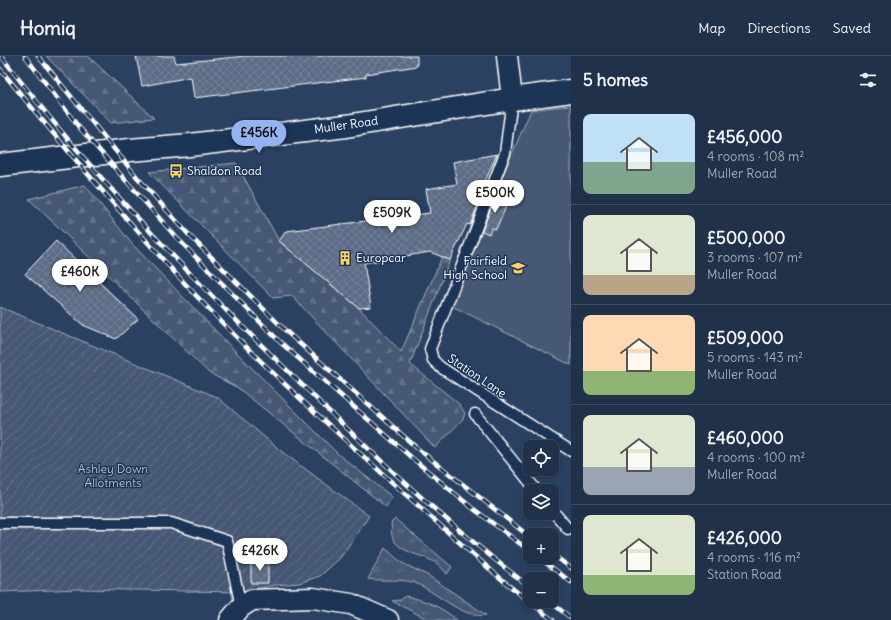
<!DOCTYPE html>
<html lang="en">
<head>
<meta charset="utf-8">
<style>
	:root { --surface:#203149; --page:#283950; --text:#f1f3f6; --muted:#a2a9b4; --line:#3d4c61; --accent:#95b2f1 }
	body { margin:0; font-family:Delius,sans-serif; background:var(--page); color:var(--text); height:100vh; display:flex; flex-direction:column; font-size:15px; white-space:nowrap }
	* { box-sizing:border-box; margin:0 }
	p { font-size:13px; color:var(--muted) }
	.icon { flex:none; width:22px; height:22px; fill:none; stroke:currentColor; stroke-width:2; stroke-linecap:round; stroke-linejoin:round }
	.map { position:relative; flex:1; overflow:hidden }
	.drawer { display:flex; flex-direction:column; background:var(--surface); width:320px }
	.drawer>* { flex:none }
	.buttons { position:absolute; left:523px; top:384px; display:grid; gap:8px }
	.buttons a { display:grid; place-items:center; width:36px; height:36px; border-radius:8px; background:var(--surface); box-shadow:0 2px 6px #0003,0 0 0 1px var(--line); font-size:20px }
	.price { position:absolute; translate:-50% -34px; padding:0 9px; border-radius:14px; background:#fff; color:#222; font-size:13px; line-height:26px; filter:drop-shadow(0 1px 2px #0008) }
	.price::after { content:''; position:absolute; left:50%; top:24px; width:12px; height:9px; margin-left:-6px; background:inherit; clip-path:polygon(0 0,100% 0,50% 100%) }
	.price.on { background:var(--accent); color:#111 }
	ul { padding:0; list-style:none }
	li { display:flex; align-items:center; gap:12px; height:100px; padding:0 12px }
	li+li { border-top:1px solid var(--line) }
	li span { display:grid; place-items:center; flex:none; width:112px; height:80px; border-radius:8px; color:#555 }
	li>.icon { margin-inline-start:auto }
	span .icon { width:48px; height:48px; fill:#fffc; stroke-width:1 }
	li b { font-size:17px }
	h2 { display:flex; justify-content:space-between; align-items:center; height:48px; padding:0 12px; font-size:17px }
	header { display:flex; align-items:center; gap:24px; box-sizing:border-box; height:56px; padding:0 20px; background:var(--surface); border-bottom:1px solid var(--line) }
	header strong { font-size:19px }
	nav { display:flex; gap:22px; margin-inline-start:auto; font-size:14px }
	main { display:flex; flex:1; min-height:0 }
	.map>svg:first-child { display:block }
	.grass { fill:url(#grass-tufts); stroke:#a2acba }
	.forest { fill:url(#forest-firs); stroke:#a2acba }
	.park { fill:#465975; stroke:#a2acba }
	.garden { fill:url(#garden-furrows); stroke:#a2acba }
	.building { fill:url(#building-cross-hatch); stroke:#fff }
	.lines { fill:none; stroke-linecap:round; stroke-linejoin:round }
	.lane-casing { stroke:#fff; stroke-width:13 }
	.street-casing { stroke:#fff; stroke-width:23 }
	.secondary-casing { stroke:#fff; stroke-width:25 }
	.lane { stroke:#1d3557; stroke-width:10 }
	.street { stroke:#1d3557; stroke-width:20 }
	.secondary { stroke:#1d3557; stroke-width:22 }
	.rail-casing { stroke:#fff; stroke-width:4.5 }
	.rail { stroke:#1d3557; stroke-width:3; stroke-dasharray:9; stroke-linecap:butt }
	.labels { text-anchor:middle; stroke-width:3; stroke-linejoin:round; paint-order:stroke }
	.street-label { font-size:12px; fill:#fff; stroke:#1d3557 }
	.poi-label { font-size:12px; fill:#fff; stroke:#1d3557; text-anchor:start }
	.park-label { font-size:12px; fill:#b5bdc8; stroke:#1d3557 }
</style>
</head>
<body>
<header>
<strong>Homiq</strong>
<nav><a>Map</a><a>Directions</a><a>Saved</a></nav>
</header>
<main>
<div class="map">
<svg width="571" height="564" viewBox="0 0 571 564">
	<defs>
		<pattern id="grass-tufts" width="24" height="20" patternUnits="userSpaceOnUse"><rect width="24" height="20" fill="#465975"/><path d="M3 7l-1-3M5 7V3M7 7l1-3M15 17l-1-3M17 17v-4M19 17l1-3" fill="none" stroke="#62728a"/></pattern>
		<pattern id="forest-firs" width="22" height="20" patternUnits="userSpaceOnUse"><rect width="22" height="20" fill="#465975"/><path d="M5 1l3.5 6h-7zM16 11l3.5 6h-7z" fill="#62728a"/></pattern>
		<pattern id="garden-furrows" width="10" height="10" patternUnits="userSpaceOnUse"><rect width="10" height="10" fill="#465975"/><path d="M-1 1l2-2M0 10L10 0M9 11l2-2" fill="none" stroke="#62728a"/></pattern>
		<pattern id="building-cross-hatch" width="8" height="8" patternUnits="userSpaceOnUse"><rect width="8" height="8" fill="#5b6c86"/><path d="M0 0l8 8M0 8l8-8" fill="none" stroke="#748298"/></pattern>
	</defs>
	<rect width="100%" height="100%" fill="#2a4161"/>
	<filter id="ink" filterUnits="userSpaceOnUse"><feTurbulence type="fractalNoise" baseFrequency=".025" numOctaves="2"/><feDisplacementMap in="SourceGraphic" scale="8" xChannelSelector="R" yChannelSelector="G"/><feConvolveMatrix kernelMatrix="1 2 1 2 8 2 1 2 1" color-interpolation-filters="sRGB"/></filter>
	<g filter="url(#ink)">
		<path class="grass" d="M395,463l57,48 -5,7c-3,-3 -5,-6 -8,-9 -14,-11 -41,-11 -47,-29 -1,-4 0,-9 -1,-13z
			M385,492l17,15 27,13 57,39c-19,5 -49,-21 -66,-30 -16,-8 -35,-3 -52,-6z
			M405,540c21,4 36,11 52,24h-28l-37,-19 9,-1z"/>
		<path class="forest" d="M46,0h42l66,62 -43,5z
			M236,107l43,78 80,67 42,44 41,-95 8,3 -40,104 49,40 6,9 -2,6 -28,29 -143,-152 -19,2 -124,-126z
			M85,129l47,59 106,110 101,101 53,42 -6,10 -148,-119 -29,-15 -180,-174z"/>
		<path class="park" d="M571,49v260l-119,-59 27,-76 52,-120z"/>
		<path class="garden" d="M0,251l217,90 64,54 88,65 -29,42 -20,18 -21,7 -23,2 -35,7 -161,-3 -80,3z"/>
		<path class="building" d="M136,0h38l2,7 70,-7h171v10l-51,8v3l-172,21 -3,-21 -49,9z
			M497,98l-14,32 2,1 -15,38 -3,-1 -17,36 -20,-8 -66,11 7,44 -12,1 -80,-67 7,-10 144,-18 -4,-24 31,-5 -4,-22z
			M497,137l10,5 -4,7 3,2 -10,22 -4,-1 -3,6 -7,-3z
			M56,185l82,78 -22,20 -33,-14 -58,-51z
			M251,504h17v23h-17z"/>
		<g class="lines">
			<defs>
				<path id="lane" d="M512,43l-7,54 -75,196 3,11 7,7 131,84
					M475,358l62,77
					M552,454l16,19
					M0,467h171l56,18 14,66"/>
				<path id="street" d="M507,0l5,43
					M230,564l11,-13 11,-7 61,-2 38,6 37,16"/>
				<path id="secondary" d="M0,109l130,-15 60,-5 156,-19 166,-27 59,-8"/>
			</defs>
			<use href="#lane" class="lane-casing"/>
			<use href="#street" class="street-casing"/>
			<use href="#secondary" class="secondary-casing"/>
			<use href="#lane" class="lane"/>
			<use href="#street" class="street"/>
			<use href="#secondary" class="secondary"/>
			<defs>
				<path id="rail" d="M1,0c86,113 185,217 287,315 77,76 156,151 242,216
					M25,0l53,70 43,49 55,62 104,105 132,116 59,49 59,44
					M38,0l99,121 52,58 99,98 130,116 112,88
					M0,13c57,70 116,139 177,206 70,77 149,148 227,218 49,43 96,88 149,127
					M552,498l19,14
					M538,501l33,25
					M549,545l22,17"/>
			</defs>
			<use href="#rail" class="rail-casing"/>
			<use href="#rail" class="rail"/>
		</g>
	</g>
	<defs>
		<symbol id="bus-bare" viewBox="-9 -9 18 18"><path d="M-5-6H5V4H4V6H2V4H-2V6H-4V4H-5ZM-3.5-4V0h7V-4ZM-3.5 1.2v1.5H-2V1.2ZM2 1.2v1.5H3.5V1.2Z" fill="#ffd166" stroke="#1d3557" stroke-width="2.5" paint-order="stroke"/></symbol>
		<symbol id="building-bare" viewBox="-9 -9 18 18"><path d="M-4-6H4V6H1V3H-1V6H-4ZM-2.5-4.3h1.7v1.8h-1.7ZM.8-4.3h1.7v1.8H.8ZM-2.5-1h1.7V.8h-1.7ZM.8-1h1.7V.8H.8Z" fill="#ffd166" stroke="#1d3557" stroke-width="2.5" paint-order="stroke"/></symbol>
		<symbol id="school-bare" viewBox="-9 -9 18 18"><path d="M0-5L7-2L0 1L-7-2ZM-4 1L0 2.5L4 1V4Q0 6-4 4Z" fill="#ffd166" stroke="#1d3557" stroke-width="2.5" paint-order="stroke"/></symbol>
	</defs>
	<g fill-rule="evenodd">
		<use href="#bus-bare" x="166" y="105" width="20" height="20"/>
		<use href="#building-bare" x="335" y="192" width="20" height="20"/>
		<use href="#school-bare" x="508" y="202" width="20" height="20"/>
	</g>
	<g class="labels">
		<g class="street-label">
			<text transform="translate(346 69) rotate(-8)" y="4">Muller Road</text>
			<text transform="translate(477 320) rotate(34)" y="4">Station Lane</text>
		</g>
		<g class="poi-label">
			<text x="187" y="119">Shaldon Road</text>
			<text x="356" y="206">Europcar</text>
			<text x="507" y="209" text-anchor="end">Fairfield<tspan x="507" dy="14">High School</tspan></text>
		</g>
		<g class="park-label">
			<text x="113" y="417">Ashley Down<tspan x="113" dy="14">Allotments</tspan></text>
		</g>
	</g>
</svg>
<div class="buttons">
<a><svg class="icon" aria-label="locate" viewBox="0 0 24 24"><circle cx="12" cy="12" r="6"/><path d="M12 2v4M12 18v4M2 12h4M18 12h4"/></svg></a>
<a><svg class="icon" aria-label="layers" viewBox="0 0 24 24"><path d="M12 4l9 5-9 5-9-5zM3 14l9 5 9-5"/></svg></a>
<a>+</a>
<a>−</a>
</div>
<b class="price on" style="left:259px;top:98px">£456K</b>
<b class="price" style="left:495px;top:158px">£500K</b>
<b class="price" style="left:392px;top:178px">£509K</b>
<b class="price" style="left:80px;top:237px">£460K</b>
<b class="price" style="left:260px;top:516px">£426K</b>
</div>
<section class="drawer">
<h2>5 homes<svg class="icon" aria-label="filters" viewBox="0 0 24 24"><path d="M4 7h16M4 17h16"/><circle cx="9" cy="7" r="2"/><circle cx="15" cy="17" r="2"/></svg></h2>
<ul>
<li><span style="background:linear-gradient(#bfe0f5 60%,#7fa58c 0)"><svg class="icon" aria-label="home" viewBox="0 0 24 24"><path d="M3 11l9-7 9 7M6 9v11h12V9"/></svg></span><div><b>£456,000</b><p>4 rooms · 108 m²</p><p>Muller Road</p></div></li>
<li><span style="background:linear-gradient(#dfe7d0 75%,#b9a48a 0)"><svg class="icon" aria-label="home" viewBox="0 0 24 24"><path d="M3 11l9-7 9 7M6 9v11h12V9"/></svg></span><div><b>£500,000</b><p>3 rooms · 107 m²</p><p>Muller Road</p></div></li>
<li><span style="background:linear-gradient(#ffd9b3 70%,#8fb573 0)"><svg class="icon" aria-label="home" viewBox="0 0 24 24"><path d="M3 11l9-7 9 7M6 9v11h12V9"/></svg></span><div><b>£509,000</b><p>5 rooms · 143 m²</p><p>Muller Road</p></div></li>
<li><span style="background:linear-gradient(#dfe7d0 65%,#9aa5b1 0)"><svg class="icon" aria-label="home" viewBox="0 0 24 24"><path d="M3 11l9-7 9 7M6 9v11h12V9"/></svg></span><div><b>£460,000</b><p>4 rooms · 100 m²</p><p>Muller Road</p></div></li>
<li><span style="background:linear-gradient(#dfe7d0 75%,#8fb573 0)"><svg class="icon" aria-label="home" viewBox="0 0 24 24"><path d="M3 11l9-7 9 7M6 9v11h12V9"/></svg></span><div><b>£426,000</b><p>4 rooms · 116 m²</p><p>Station Road</p></div></li>
</ul>
</section>
</main>
</body>
</html>
